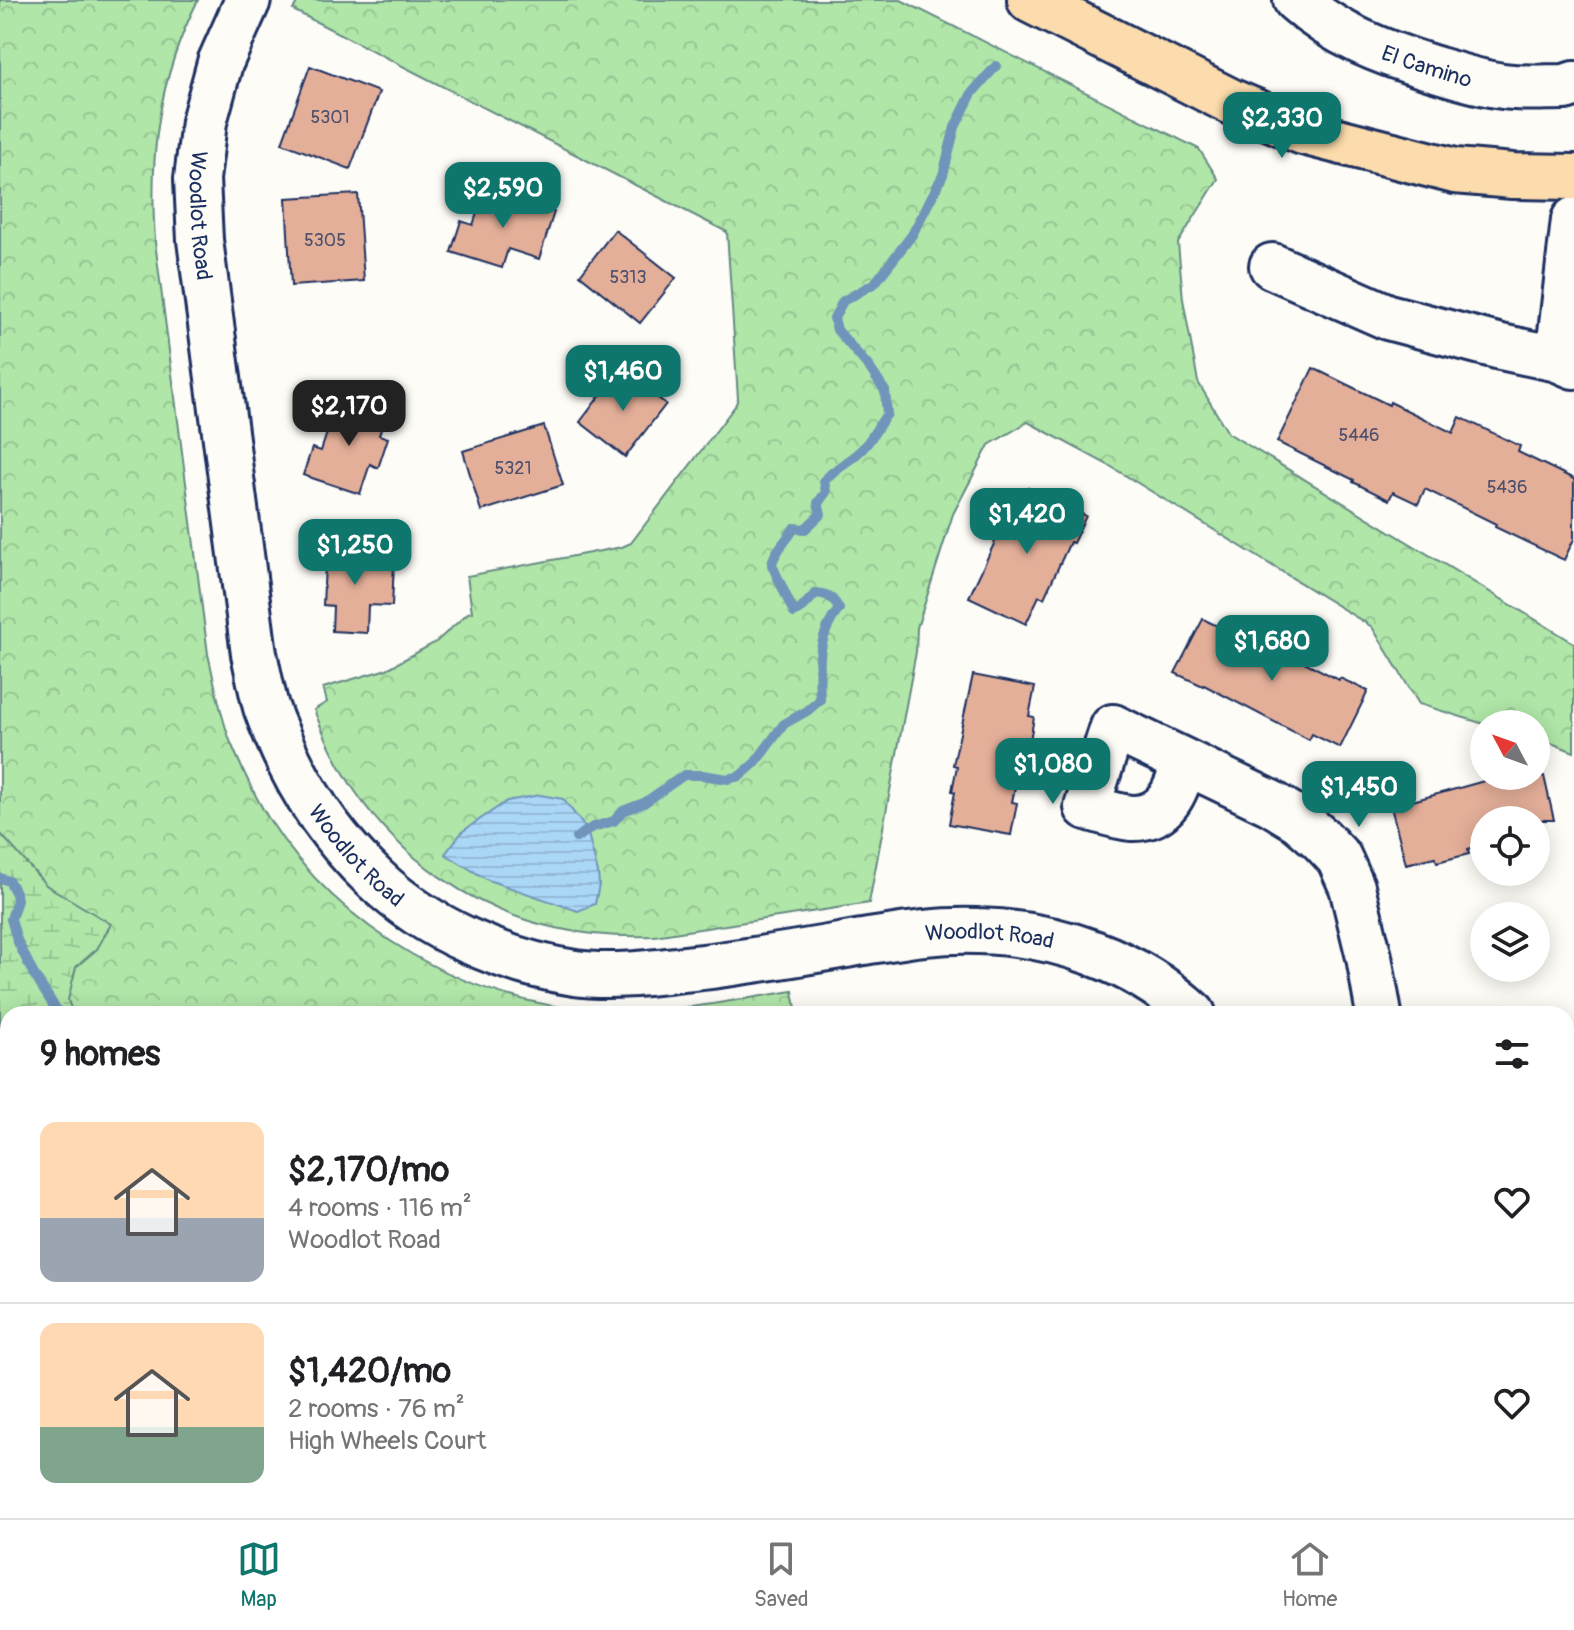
<!DOCTYPE html>
<html lang="en">
<head>
<meta charset="utf-8">
<style>
	:root { --surface:#fff; --page:#f2f2f2; --text:#202124; --muted:#757577; --line:#e0e0e0; --accent:#0f766e }
	body { margin:0; font-family:Pangolin,sans-serif; background:var(--page); color:var(--text); height:100vh; display:flex; flex-direction:column; font-size:30px; white-space:nowrap }
	* { box-sizing:border-box; margin:0 }
	p { font-size:26px; color:var(--muted) }
	.icon { flex:none; width:44px; height:44px; fill:none; stroke:currentColor; stroke-width:2; stroke-linecap:round; stroke-linejoin:round }
	.map { position:relative; flex:1; overflow:hidden }
	.panel { position:absolute; left:0px; top:1006px; width:1574px; height:512px; display:flex; flex-direction:column; background:var(--surface); border-radius:24px 24px 0 0; box-shadow:0 4px 20px #0003 }
	.panel>* { flex:none }
	.needle { width:52px; rotate:311deg }
	.tools { position:absolute; left:1470px; top:710px; display:grid; gap:16px }
	.tools a { display:grid; place-items:center; width:80px; height:80px; border-radius:50%; background:var(--surface); box-shadow:0 4px 20px #0003; font-size:40px }
	.price { position:absolute; translate:-50% -68px; padding:0 18px; border-radius:16px; background:var(--accent); color:#fff; font-size:26px; line-height:52px; filter:drop-shadow(0 2px 4px #0008) }
	.price::after { content:''; position:absolute; left:50%; top:48px; width:24px; height:18px; margin-left:-12px; background:inherit; clip-path:polygon(0 0,100% 0,50% 100%) }
	.price.current { background:#222; color:#fff }
	ul { padding:0; list-style:none }
	li { display:flex; align-items:center; gap:24px; height:200px; padding:0 40px }
	li+li { border-top:2px solid var(--line) }
	li span { display:grid; place-items:center; flex:none; width:224px; height:160px; border-radius:16px; color:#555 }
	li>.icon { margin-inline-start:auto }
	span .icon { width:96px; height:96px; fill:#fffc; stroke-width:1 }
	li b { font-size:34px }
	h2 { display:flex; justify-content:space-between; align-items:center; height:96px; padding:0 40px; font-size:34px }
	.tabs { display:flex; justify-content:space-around; align-items:center; height:112px; border-top:2px solid var(--line); background:var(--surface); font-size:22px; color:var(--muted) }
	.tabs a { display:grid; justify-items:center; gap:4px }
	.tabs .current { color:var(--accent) }
	.map>svg:first-child { display:block }
	.forest { fill:url(#forest-crowns); stroke:#668a83; stroke-width:2 }
	.wetland { fill:url(#wetland-marsh); stroke:#668a83; stroke-width:2 }
	.water { fill:url(#water-rules); stroke:#7194ba; stroke-width:2 }
	.lines { fill:none; stroke-linecap:round; stroke-linejoin:round }
	.stream { stroke:#7194ba; stroke-width:10 }
	.building { fill:#e4af99; stroke:#1b2f5e; stroke-width:2 }
	.minor-casing { stroke:#1b2f5e; stroke-width:50 }
	.major-casing { stroke:#1b2f5e; stroke-width:50 }
	.minor { stroke:#fdfcf7; stroke-width:44 }
	.major { stroke:#fcdcac; stroke-width:44 }
	.labels { text-anchor:middle; stroke-width:6; stroke-linejoin:round; paint-order:stroke }
	.number-label { font-size:18px; fill:#4d4f6d }
	.street-label { font-size:22px; fill:#1b2f5e; stroke:#fdfcf7 }
</style>
</head>
<body>
<div class="map">
<svg width="1574" height="1518" viewBox="0 0 1574 1518">
	<defs>
		<pattern id="forest-crowns" width="20" height="18" patternUnits="userSpaceOnUse" patternTransform="scale(2)"><rect width="20" height="18" fill="#b0e6a8"/><path d="M2 6a3 3 0 1 1 6 0M12 15a3 3 0 1 1 6 0" fill="none" stroke="#97c693"/></pattern>
		<pattern id="wetland-marsh" width="20" height="14" patternUnits="userSpaceOnUse" patternTransform="scale(2)"><rect width="20" height="14" fill="#b0e6a8"/><path d="M1 5h8M5 5V1M11 12h8M15 12V8" fill="none" stroke="#97c693"/></pattern>
		<pattern id="water-rules" width="6" height="5" patternUnits="userSpaceOnUse" patternTransform="scale(2)"><rect width="6" height="5" fill="#abd7f7"/><path d="M0 2.5h6" fill="none" stroke="#93b9d6"/></pattern>
	</defs>
	<rect width="100%" height="100%" fill="#fdfcf7"/>
	<filter id="ink" filterUnits="userSpaceOnUse"><feTurbulence type="fractalNoise" baseFrequency=".0125" numOctaves="2"/><feDisplacementMap in="SourceGraphic" scale="16" xChannelSelector="R" yChannelSelector="G"/><feConvolveMatrix kernelMatrix="1 2 1 2 8 2 1 2 1" color-interpolation-filters="sRGB"/></filter>
	<g filter="url(#ink)">
		<path class="forest" d="M0,0h198c-40,80 -49,153 -43,242l53,412c7,30 12,61 23,89 11,26 23,52 38,76 72,112 198,184 330,192 65,4 130,-10 194,-20l4,23h-789v355l-8,-13z
			M298,0h603l298,149 19,30 -40,64 5,56 15,83 30,51 346,210v109l-38,-15v-13h-52l-65,-20 -47,-77 -262,-161 -82,-44 -39,23 -36,69 -36,114 -1,24 -47,251 -215,33c-34,1 -69,-1 -103,-9 -78,-18 -151,-69 -196,-136 -17,-25 -30,-53 -41,-81l13,-8 -4,-14 64,-19 49,-27 32,-29 4,-1 -5,-36 155,-29 9,-4 104,-137 3,-7 -11,-167 -434,-222z
			M1566,1369h8v149h-282l1,-8h273z
			M99,1510h645l7,8h-645z"/>
		<path class="wetland" d="M0,833l46,52 65,39 -14,25 -21,18 -8,33 5,14h-65v74l-8,-4z"/>
		<path class="water" d="M540,795l23,4 24,31 11,43 1,12 -4,19 -17,7 -90,-31 -43,-26 18,-23 44,-30z"/>
		<g class="lines">
			<path class="stream" d="M576,838l17,-11 21,-6 9,-10 21,-8 40,-28h18l26,4 12,-3 15,-13 29,-39 23,-13 13,-11c-1,-36 -4,-62 19,-91 -6,-11 -10,-15 -23,-16l-15,16 -7,4 -22,-48c1,-13 16,-25 22,-37l11,1 16,-15 -3,-11 8,-11 -2,-11c13,-16 28,-20 40,-34 9,-10 15,-23 23,-33l-2,-23 -16,-24 -32,-37 -3,-12 9,-17 32,-18 37,-48 31,-60 12,-48 17,-34 24,-27
				M0,878l9,3 7,13 1,6 -6,19 6,21 16,33 26,41
				M0,1081l8,7
				M431,1510l6,8
				M1430,1518l5,-8"/>
		</g>
		<path class="building" d="M310,66l69,26 -29,77 -68,-26z
			M485,190l69,22 -15,47 -31,-10 -6,19 -51,-16 10,-31 12,4z
			M358,194l6,87 -73,5 -5,-88z
			M615,230l61,48 -36,45 -60,-48z
			M1313,368l76,37 1,-3 63,31 7,-16 60,29 -2,6 56,27v60l-10,21 -69,-33 1,-3 -71,-35 -7,15 -25,-12 -4,8 -36,-18 1,-2 -77,-38z
			M620,369l46,35 -41,53 -45,-35z
			M338,399l48,17 -7,19 9,3 -10,30 -8,-4 -10,30 -57,-19 9,-27 9,3z
			M544,426l19,59 -82,26 -18,-60z
			M1028,488l58,28 -13,27 -3,-1 -26,56 -5,-2 -13,28 -57,-27 40,-85 6,3z
			M326,546l45,2 -1,14 24,1 -2,43 -24,-1 -1,28 -35,-2 1,-25 -10,-1z
			M1203,619l28,14 4,-7 104,54 1,-2 28,13 -28,57 -28,-14 -3,6 -105,-55 -1,1 -28,-13z
			M973,675l62,12 -6,29 5,1 -5,30 -5,-1 -7,31 -5,25 5,1 -6,32 -62,-11 6,-32 -3,-1 5,-25 -4,-1z
			M1502,776h42l10,44h-70v25l-16,4 1,5 -32,8 -2,-5 -29,7 -15,-57z"/>
		<g class="lines">
			<defs>
				<g id="minor">
					<path id="s1" d="M248,0l-28,63 -16,59 -7,57 3,61 54,414c4,17 7,35 12,53 3,9 7,19 11,28 22,54 56,104 98,144 52,50 129,83 200,94 33,5 76,0 109,-4 60,-6 120,-17 179,-27 38,-6 76,-13 115,-11 78,2 158,29 215,83"/>
					<path id="s2" d="M1296,0c39,35 87,53 136,68 23,7 47,15 71,18 20,3 42,1 62,1l9,-3"/>
					<path d="M1272,266l116,51 113,30 57,12 16,7"/>
					<path d="M1558,359l16,-139"/>
					<path d="M1184,762c-7,28 -18,57 -52,56 -15,-1 -31,-7 -45,-11l26,-80 158,76 28,17 22,19 18,19 13,29 17,70 10,57"/>
					<path d="M1566,1329h8"/>
				</g>
				<path id="major" d="M1030,0l202,102 71,30 152,39 58,5 61,1"/>
			</defs>
			<use href="#minor" class="minor-casing"/>
			<use href="#major" class="major-casing"/>
			<use href="#minor" class="minor"/>
			<use href="#major" class="major"/>
		</g>
	</g>
	<g class="labels">
		<g class="number-label">
			<text x="330" y="123">5301</text>
			<text x="325" y="246">5305</text>
			<text x="628" y="283">5313</text>
			<text x="1359" y="441">5446</text>
			<text x="513" y="474">5321</text>
			<text x="1507" y="493">5436</text>
		</g>
		<g class="street-label">
			<text dy="8" stroke="none"><textPath href="#s2" startOffset="148">El Camino</textPath></text>
			<text dy="8" stroke="none"><textPath href="#s1" startOffset="224">Woodlot Road</textPath></text>
			<text dy="8" stroke="none"><textPath href="#s1" startOffset="896">Woodlot Road</textPath></text>
			<text dy="8" stroke="none"><textPath href="#s1" startOffset="1568">Woodlot Road</textPath></text>
		</g>
	</g>
</svg>
<div class="tools">
<a><svg class="needle" viewBox="-14 -14 28 28"><path d="M0-13l5 13h-10z" fill="#e53935"/><path d="M0 13l5-13h-10z" fill="#757577"/></svg></a>
<a><svg class="icon" aria-label="locate" viewBox="0 0 24 24"><circle cx="12" cy="12" r="6"/><path d="M12 2v4M12 18v4M2 12h4M18 12h4"/></svg></a>
<a><svg class="icon" aria-label="layers" viewBox="0 0 24 24"><path d="M12 4l9 5-9 5-9-5zM3 14l9 5 9-5"/></svg></a>
</div>
<b class="price" style="left:1282px;top:160px">$2,330</b>
<b class="price" style="left:503px;top:230px">$2,590</b>
<b class="price" style="left:623px;top:413px">$1,460</b>
<b class="price current" style="left:349px;top:448px">$2,170</b>
<b class="price" style="left:1027px;top:556px">$1,420</b>
<b class="price" style="left:355px;top:587px">$1,250</b>
<b class="price" style="left:1272px;top:683px">$1,680</b>
<b class="price" style="left:1053px;top:806px">$1,080</b>
<b class="price" style="left:1359px;top:829px">$1,450</b>
<section class="panel">
<h2>9 homes<svg class="icon" aria-label="filters" viewBox="0 0 24 24"><path d="M4 7h16M4 17h16"/><circle cx="9" cy="7" r="2"/><circle cx="15" cy="17" r="2"/></svg></h2>
<ul>
<li><span style="background:linear-gradient(#ffd9b3 60%,#9aa5b1 0)"><svg class="icon" aria-label="home" viewBox="0 0 24 24"><path d="M3 11l9-7 9 7M6 9v11h12V9"/></svg></span><div><b>$2,170/mo</b><p>4 rooms · 116 m²</p><p>Woodlot Road</p></div><svg class="icon" aria-label="heart" viewBox="0 0 24 24"><path d="M12 20l-8-8c-3-5 5-10 8-4 3-6 11-1 8 4z"/></svg></li>
<li><span style="background:linear-gradient(#ffd9b3 65%,#7fa58c 0)"><svg class="icon" aria-label="home" viewBox="0 0 24 24"><path d="M3 11l9-7 9 7M6 9v11h12V9"/></svg></span><div><b>$1,420/mo</b><p>2 rooms · 76 m²</p><p>High Wheels Court</p></div><svg class="icon" aria-label="heart" viewBox="0 0 24 24"><path d="M12 20l-8-8c-3-5 5-10 8-4 3-6 11-1 8 4z"/></svg></li>
</ul>
</section>
</div>
<nav class="tabs">
<a class="current"><svg class="icon" aria-label="map" viewBox="0 0 24 24"><path d="M3 6l6-2 6 2 6-2v14l-6 2-6-2-6 2zM9 4v14M15 6v14"/></svg>Map</a>
<a><svg class="icon" aria-label="saved" viewBox="0 0 24 24"><path d="M7 4h10v16l-5-4-5 4z"/></svg>Saved</a>
<a><svg class="icon" aria-label="home" viewBox="0 0 24 24"><path d="M3 11l9-7 9 7M6 9v11h12V9"/></svg>Home</a>
</nav>
</body>
</html>
